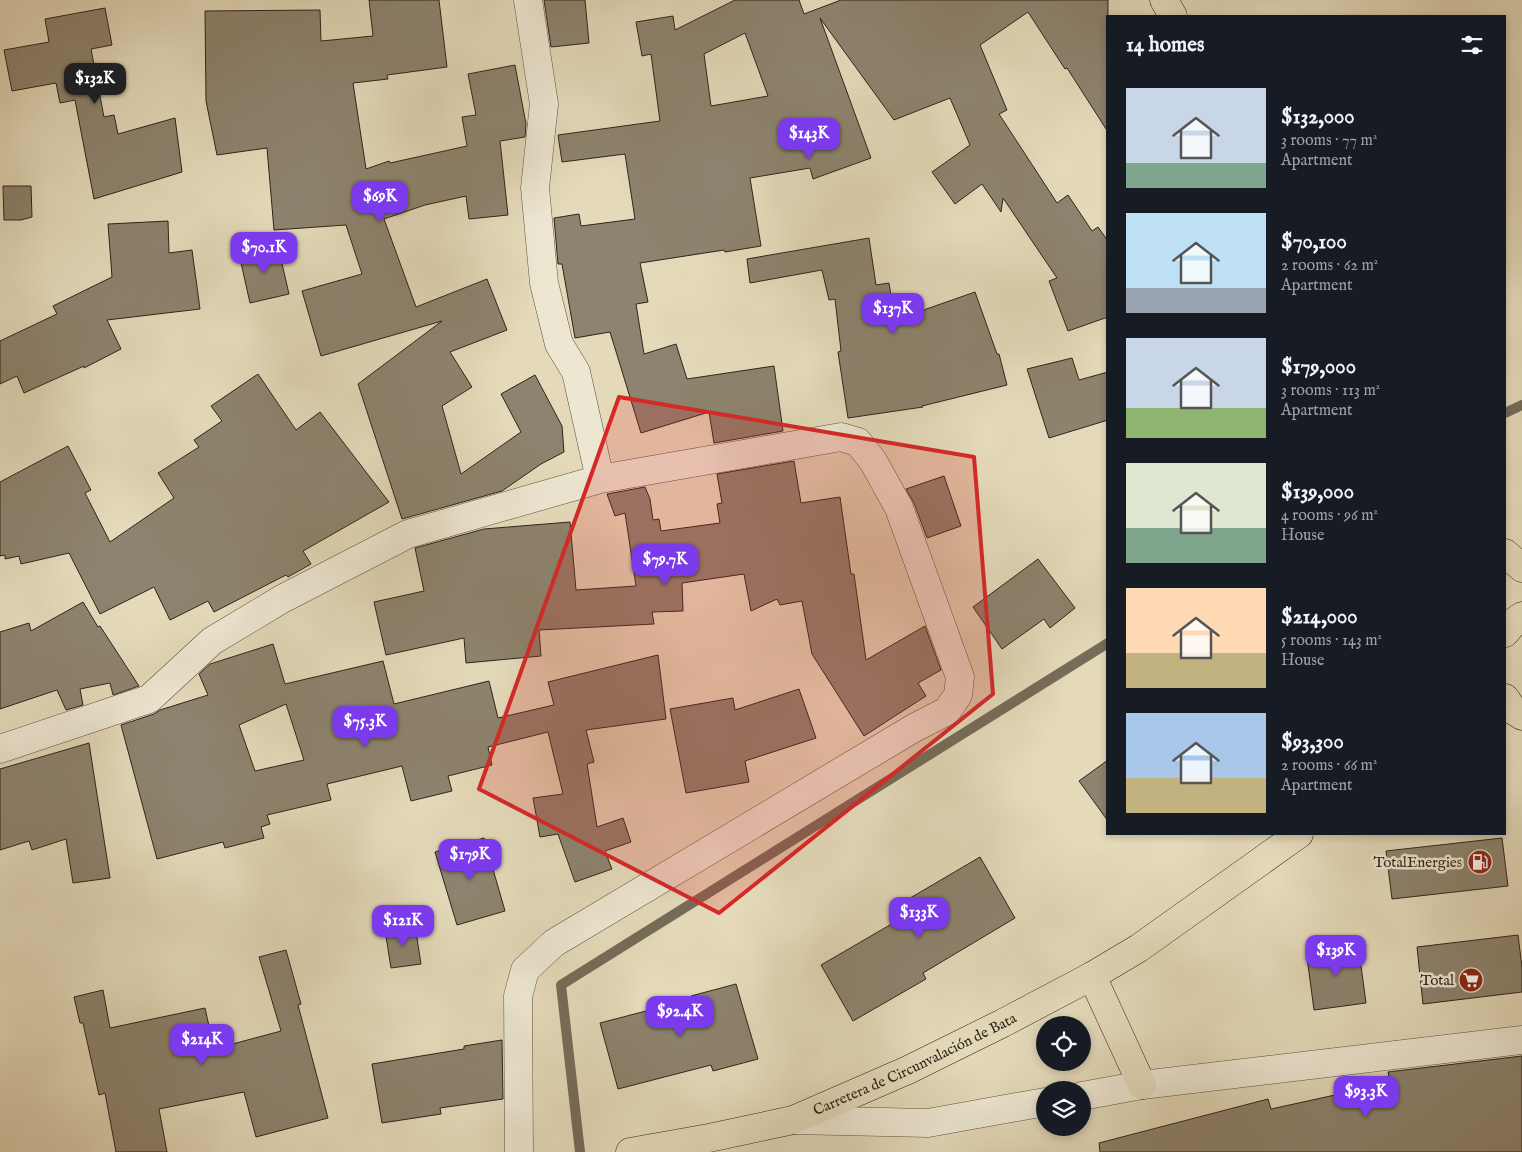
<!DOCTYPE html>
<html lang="en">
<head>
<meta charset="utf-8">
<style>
	:root { --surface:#171b24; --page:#20242c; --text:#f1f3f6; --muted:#9ea1a6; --accent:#7c3aed }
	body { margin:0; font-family:"IM FELL English",serif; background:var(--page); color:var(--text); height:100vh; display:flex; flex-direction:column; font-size:19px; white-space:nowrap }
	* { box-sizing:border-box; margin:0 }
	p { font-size:16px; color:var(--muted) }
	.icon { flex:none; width:28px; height:28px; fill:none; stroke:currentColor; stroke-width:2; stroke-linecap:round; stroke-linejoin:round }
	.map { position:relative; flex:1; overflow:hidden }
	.drawer { position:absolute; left:1106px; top:15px; width:400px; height:820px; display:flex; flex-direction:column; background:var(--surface); border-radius:0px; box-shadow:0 2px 8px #0003 }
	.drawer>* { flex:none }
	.controls { position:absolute; left:1036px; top:1016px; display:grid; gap:10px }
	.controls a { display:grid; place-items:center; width:55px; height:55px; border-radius:50%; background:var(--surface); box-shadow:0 2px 8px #0003; font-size:25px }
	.price { position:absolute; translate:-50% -42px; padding:0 11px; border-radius:10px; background:var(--accent); color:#fff; font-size:16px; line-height:32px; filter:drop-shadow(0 1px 2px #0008) }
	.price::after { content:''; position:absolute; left:50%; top:30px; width:15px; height:11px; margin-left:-8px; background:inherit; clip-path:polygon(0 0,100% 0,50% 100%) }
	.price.selected { background:#222; color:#fff }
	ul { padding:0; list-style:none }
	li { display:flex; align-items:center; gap:15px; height:125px; padding:0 20px }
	li span { display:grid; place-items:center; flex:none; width:140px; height:100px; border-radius:0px; color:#555 }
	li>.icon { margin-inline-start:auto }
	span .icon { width:60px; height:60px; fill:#fffc; stroke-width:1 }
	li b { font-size:21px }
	h2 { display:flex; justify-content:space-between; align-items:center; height:60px; padding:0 20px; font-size:21px }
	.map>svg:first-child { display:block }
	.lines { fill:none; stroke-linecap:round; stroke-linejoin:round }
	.stream { stroke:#766c5a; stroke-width:10 }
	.building { fill:#8d836e; stroke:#2e241b; fill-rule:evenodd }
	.minor-casing { stroke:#5c5243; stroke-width:29 }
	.primary-casing { stroke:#2e241b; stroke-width:29 }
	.minor { stroke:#ede7d2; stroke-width:28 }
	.primary { stroke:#e4daba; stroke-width:28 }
	.marked { fill:#d62828; fill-opacity:0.2; stroke:#d62828; stroke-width:4; stroke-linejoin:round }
	.labels { text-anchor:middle; stroke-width:5; stroke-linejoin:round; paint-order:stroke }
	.poi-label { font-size:15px; fill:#2e241b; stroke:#ede7d2; text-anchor:end }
	.street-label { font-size:15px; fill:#2e241b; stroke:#ede7d2 }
</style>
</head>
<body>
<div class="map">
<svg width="1522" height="1152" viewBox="0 0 1522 1152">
	<rect width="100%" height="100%" fill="#e4daba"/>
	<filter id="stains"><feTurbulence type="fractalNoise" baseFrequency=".004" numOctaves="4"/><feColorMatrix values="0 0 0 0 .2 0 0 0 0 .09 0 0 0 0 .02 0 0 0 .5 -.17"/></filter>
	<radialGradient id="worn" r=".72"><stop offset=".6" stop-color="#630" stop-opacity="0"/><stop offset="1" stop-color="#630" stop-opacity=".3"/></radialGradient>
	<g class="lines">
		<path class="stream" d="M1505,413l17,-8
			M580,1152l-19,-167 547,-342"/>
	</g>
	<path class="building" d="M369,0h70l8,67 -60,8 1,4 -35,4 13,86 23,-8 1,2 77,-17 -5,-29 14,-2 -8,-41 47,-9 11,59 -1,13 -25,4 8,74 -39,4 -3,-23 -41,9 -41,14 32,88 71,-28 20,51 -57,22 22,35 -30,19 19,68 60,-42 -20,-38 34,-19 27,51 2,26 -23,12 -39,27 -100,28 -44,-135 84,-63 -121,35 -19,-65 60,-17 -16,-49 -72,5 -7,-82 -50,7 -11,-54 -1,-90 115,-1 1,31 52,-5z
		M544,0h41l4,43 -38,4z
		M735,0h64l5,14 37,-14h267v132l-41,-64 -2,1 -37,-57 -48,33 27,65 -8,4 58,89 11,-8 24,36 6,-4 10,14v76l-40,14 -19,-50 8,-3 -54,-80 -2,14 -19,-28 -27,20 -23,-32 38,-27 -20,-47 -56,22 -74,-102 51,140 -58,21 -3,-11 -60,10 11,68 -36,6 -1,-2 -84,13 8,39 -12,2 8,50 32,-10 11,35 87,-13 9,65 -69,12 -5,-31 -68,21 -31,-101 -35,6 -13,-74h-4l-4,-46 25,-4 2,12 54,-7 -10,-65 -63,8 -4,-27 102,-14 -9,-67 -9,2 -6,-34 37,-6 2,14zM745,33l23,63 -57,10 -7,-52z
		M105,8l7,37 -21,4 13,68 10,-2 4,19 57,-16 7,54 -88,27 -19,-99 -15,3 -4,-20 -44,8 -8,-41 45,-8 -4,-23z
		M3,186h28l1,31 -11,3h-17z
		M168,221l1,32 23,-3 8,59 -93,11 14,29 -37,19v-2l-60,27 -7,-17 -17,8v-43l57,-27 -4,-8 59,-29 -4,-53z
		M869,238l7,47 13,-2 6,37 80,-28 22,62h2l8,31 -85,21 1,1 -75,11 -10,-66 3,-1 -6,-52 -6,1 -7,-30 -72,13 -3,-24z
		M278,246l11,48 -39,9 -11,-49z
		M1072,358l7,22 29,-8v48l-59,18 -22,-69z
		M258,374l38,56 24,-18 69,90 -86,49 8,13 -23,13 -2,-2 -72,37 -6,-11 -38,19 -16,-33 -54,27 -31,-61 -48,11 -2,-8 -14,3v-4l-5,1v-74l68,-36 23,44 -6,3 25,49 64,-44 -16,-25 41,-26 -5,-7 28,-19 -11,-15z
		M794,461l7,42 39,-6 11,77h3l12,86 59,-34 16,44 -23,13 8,13 -62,40 -52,-82 -10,-53 -22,4 -3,-6 -26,12 -7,-37 -62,9 1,28 -31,1 2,12 -115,6 2,26 -75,7 -2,-25 -78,17 -12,-53 50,-11 -9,-43 69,-19 86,-7 6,68 60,-4 -11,-73 -10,3 -8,-22 38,-7 5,12 3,21 6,-1 2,12 59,-8 -3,-19 5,-1 -5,-29z
		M944,476l17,50 -34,12 -13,-35 -8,-14z
		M1038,559l37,49 -25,20 -6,-9 -42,30 -29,-42z
		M83,602l15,25 2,-1 39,60 -26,9 -3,-12 -30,6 3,16 -17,5 -9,-20 -57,19v-77l29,-9 2,8z
		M273,644l12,40 98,-23 11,43 95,-23 9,37 56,-13 -6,-23 110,-27 8,64 -80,11 8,32 -7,2 10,63 26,-9 8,24 -26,9 7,18 -37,13 -17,-48 -18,3 -7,-39 30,-4 -15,-62 -60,15 4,18 -44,11 4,15 -41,10 -9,-35 -75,18 4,16 -64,15 3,9 -9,3 3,11 -39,10 -2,-6 -66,17 -36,-134 33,-11 6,-4 48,-15 -9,-21 11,-10zM286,704l18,56 -49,11 -16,-46z
		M799,689l17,49 -71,23 4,21 -63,11 -16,-84 63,-11 2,12z
		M89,743l21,135 -37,5 -7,-44 -34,11 -3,-9 -29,9v-81z
		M1108,760v61l-29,-40z
		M484,838l21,73 -48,14 -22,-73z
		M1502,838l6,48 -116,13 -6,-48z
		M980,857l35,61 -92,55 3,6 -73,42 -32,-56 86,-50 -7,-11z
		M415,925l6,39 -30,4 -6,-38z
		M1518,935l4,32v25l-99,12 -6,-57z
		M1358,944l8,59 -52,7 -8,-60z
		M286,950l15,54 -3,1 30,113 -72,19 -12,-45 -85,17 8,43h-51l-11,-59 -6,2 -16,-72h-3l-6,-26 29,-7 7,38 95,-20 9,41 67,-18 -22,-74z
		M736,984l22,75 -45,12 -2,-6 -93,24 -18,-66 92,-24 -1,-3z
		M502,1040l1,59 -63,9 1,6 -59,9 -10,-59 92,-15v-3z
		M1522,1056v96h-422l-1,-9 169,-44 3,10 119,-26 -2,-11z"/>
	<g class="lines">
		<defs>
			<path id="minor" d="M528,0l16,104 -9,84 9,95 15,61 17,28 24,107
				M0,749l149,-50 63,-58 70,-42 126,-65 192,-55 241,-42 17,5 15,19 26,47 61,169 -2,18 -11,16 -33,17 -360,215 -29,27 -7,26 1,156
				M1082,1096l60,-11 380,-45
				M793,1120l135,3 117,-21"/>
			<g id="primary">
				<path d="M1164,0l9,16"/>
				<path d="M1505,553l17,15"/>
				<path d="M1505,633l10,-12 7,-5"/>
				<path d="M1505,698l9,13 8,5"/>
				<path d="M1092,976l50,109"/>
				<path id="s1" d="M630,1152l79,-14 84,-18 115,-50 95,-47 89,-47 47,-28 160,-114"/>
			</g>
		</defs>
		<use href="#minor" class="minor-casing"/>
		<use href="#primary" class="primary-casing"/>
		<use href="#minor" class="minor"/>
		<use href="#primary" class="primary"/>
	</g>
	<path class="marked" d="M619,397l355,60 19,237 -274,219 -240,-124z"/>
	<defs>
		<symbol id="fuel-disc" viewBox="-11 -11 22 22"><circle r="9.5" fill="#8f2418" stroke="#ede7d2"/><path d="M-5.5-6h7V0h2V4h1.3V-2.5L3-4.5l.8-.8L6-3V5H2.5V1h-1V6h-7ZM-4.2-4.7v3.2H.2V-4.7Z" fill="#fff"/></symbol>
		<symbol id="supermarket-disc" viewBox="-11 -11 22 22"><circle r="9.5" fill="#8f2418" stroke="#ede7d2"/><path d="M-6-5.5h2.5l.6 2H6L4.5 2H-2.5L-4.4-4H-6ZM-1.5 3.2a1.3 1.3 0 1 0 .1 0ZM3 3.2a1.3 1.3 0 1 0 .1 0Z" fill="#fff"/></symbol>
	</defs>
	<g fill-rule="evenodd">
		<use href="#fuel-disc" x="1466" y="848" width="28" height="28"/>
		<use href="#supermarket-disc" x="1457" y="966" width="28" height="28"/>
	</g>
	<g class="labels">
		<g class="poi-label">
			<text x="1462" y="867">TotalEnergies</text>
			<text x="1454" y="985">Total</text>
		</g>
		<g class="street-label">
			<text dy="5" stroke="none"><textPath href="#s1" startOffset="300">Carretera de Circunvalación de Bata</textPath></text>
		</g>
	</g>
	<rect width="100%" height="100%" filter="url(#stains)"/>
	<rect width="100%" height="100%" fill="url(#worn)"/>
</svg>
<div class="controls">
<a><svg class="icon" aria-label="locate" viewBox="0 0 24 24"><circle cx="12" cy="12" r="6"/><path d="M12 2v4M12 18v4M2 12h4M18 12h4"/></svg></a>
<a><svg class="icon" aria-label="layers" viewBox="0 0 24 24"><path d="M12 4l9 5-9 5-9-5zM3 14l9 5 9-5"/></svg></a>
</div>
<b class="price selected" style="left:95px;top:105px">$132K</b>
<b class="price" style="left:809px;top:160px">$143K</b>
<b class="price" style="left:380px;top:223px">$69K</b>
<b class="price" style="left:264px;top:274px">$70.1K</b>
<b class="price" style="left:893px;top:335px">$137K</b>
<b class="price" style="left:665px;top:586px">$79.7K</b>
<b class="price" style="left:365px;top:748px">$75.3K</b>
<b class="price" style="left:470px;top:881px">$179K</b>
<b class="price" style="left:919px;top:939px">$133K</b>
<b class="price" style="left:403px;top:947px">$121K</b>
<b class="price" style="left:1336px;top:977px">$139K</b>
<b class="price" style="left:680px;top:1038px">$92.4K</b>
<b class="price" style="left:202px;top:1066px">$214K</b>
<b class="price" style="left:1366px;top:1118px">$93.3K</b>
<section class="drawer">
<h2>14 homes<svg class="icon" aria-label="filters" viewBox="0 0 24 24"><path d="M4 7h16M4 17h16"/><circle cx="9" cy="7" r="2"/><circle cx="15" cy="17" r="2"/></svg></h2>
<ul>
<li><span style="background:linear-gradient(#c9d6e8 75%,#7fa58c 0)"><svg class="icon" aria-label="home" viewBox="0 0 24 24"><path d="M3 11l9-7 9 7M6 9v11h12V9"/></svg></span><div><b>$132,000</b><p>3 rooms · 77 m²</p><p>Apartment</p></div></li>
<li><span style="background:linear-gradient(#bfe0f5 75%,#9aa5b1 0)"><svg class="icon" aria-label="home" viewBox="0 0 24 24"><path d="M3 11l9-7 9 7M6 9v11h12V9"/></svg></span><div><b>$70,100</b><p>2 rooms · 62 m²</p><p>Apartment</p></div></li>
<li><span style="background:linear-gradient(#c9d6e8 70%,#8fb573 0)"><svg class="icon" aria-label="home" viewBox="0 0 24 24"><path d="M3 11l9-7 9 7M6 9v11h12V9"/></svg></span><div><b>$179,000</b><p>3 rooms · 113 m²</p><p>Apartment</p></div></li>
<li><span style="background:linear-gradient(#dfe7d0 65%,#7fa58c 0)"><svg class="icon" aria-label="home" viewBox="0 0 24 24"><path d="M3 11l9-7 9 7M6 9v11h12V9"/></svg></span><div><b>$139,000</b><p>4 rooms · 96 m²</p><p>House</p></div></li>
<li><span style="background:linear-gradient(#ffd9b3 65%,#c2b280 0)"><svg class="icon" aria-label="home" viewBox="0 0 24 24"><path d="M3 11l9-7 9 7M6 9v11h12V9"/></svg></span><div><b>$214,000</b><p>5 rooms · 143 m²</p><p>House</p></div></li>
<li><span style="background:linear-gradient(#a9c7e8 65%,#c2b280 0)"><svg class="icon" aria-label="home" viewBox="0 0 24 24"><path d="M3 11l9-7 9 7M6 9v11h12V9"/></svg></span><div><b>$93,300</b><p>2 rooms · 66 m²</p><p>Apartment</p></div></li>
</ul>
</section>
</div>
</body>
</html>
